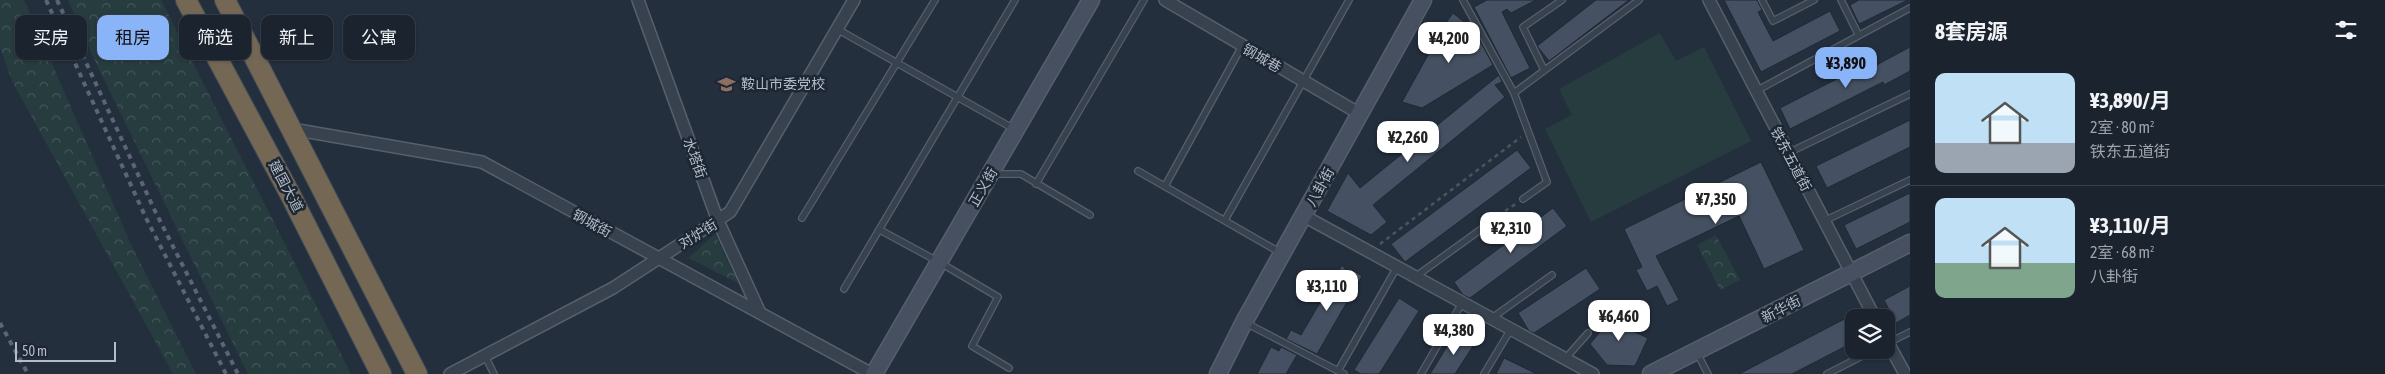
<!DOCTYPE html>
<html lang="zh">
<head>
<meta charset="utf-8">
<style>
	:root { --surface:#1b232e; --page:#242b36; --text:#f1f3f6; --muted:#a0a4aa; --line:#39404a; --accent:#8ab4f8 }
	body { margin:0; font-family:"Asap Condensed","Noto Sans SC",sans-serif; background:var(--page); color:var(--text); height:100vh; display:flex; flex-direction:column; font-size:19px; white-space:nowrap }
	* { box-sizing:border-box; margin:0 }
	p { font-size:16px; color:var(--muted) }
	.icon { flex:none; width:28px; height:28px; fill:none; stroke:currentColor; stroke-width:2; stroke-linecap:round; stroke-linejoin:round }
	.map { position:relative; flex:1; overflow:hidden }
	.details { display:flex; flex-direction:column; background:var(--surface); width:475px }
	.details>* { flex:none }
	.hud { position:absolute; left:15px; top:15px; width:475px; height:45px; display:flex; gap:10px }
	.controls { position:absolute; left:1845px; top:309px; display:grid; gap:10px }
	.controls a { display:grid; place-items:center; width:50px; height:50px; border-radius:10px; background:var(--surface); box-shadow:0 1px 4px #0004,0 0 0 1px var(--line); font-size:25px }
	.scale { position:absolute; left:15px; bottom:12px; width:101px; box-sizing:border-box; padding-left:5px; border:2px solid #b4bcc9; border-top:0; font-size:14px; line-height:18px; white-space:nowrap; color:#b4bcc9; -webkit-text-stroke:4px #1d2633; paint-order:stroke }
	.price { position:absolute; translate:-50% -42px; padding:0 11px; border-radius:10px; background:#fff; color:#222; font-size:16px; line-height:32px; filter:drop-shadow(0 1px 2px #0008) }
	.price::after { content:''; position:absolute; left:50%; top:30px; width:15px; height:11px; margin-left:-8px; background:inherit; clip-path:polygon(0 0,100% 0,50% 100%) }
	.price.current { background:var(--accent); color:#111 }
	ul { padding:0; list-style:none }
	li { display:flex; align-items:center; gap:15px; height:125px; padding:0 25px }
	li+li { border-top:1px solid var(--line) }
	li span { display:grid; place-items:center; flex:none; width:140px; height:100px; border-radius:10px; color:#555 }
	li>.icon { margin-inline-start:auto }
	span .icon { width:60px; height:60px; fill:#fffc; stroke-width:1 }
	li b { font-size:21px }
	h2 { display:flex; justify-content:space-between; align-items:center; height:60px; padding:0 25px; font-size:21px }
	.chip { padding:0 18px; border-radius:10px; background:var(--surface); box-shadow:0 1px 4px #0004,0 0 0 1px var(--line); font-size:18px; line-height:45px }
	.chip.current { background:var(--accent); color:#111 }
	main { display:flex; flex:1; min-height:0 }
	.map>svg:first-child { display:block }
	.forest { fill:url(#forest-crowns) }
	.pitch { fill:#263c3f }
	.building { fill:#455162; stroke:#1f2835 }
	.lines { fill:none; stroke-linecap:round; stroke-linejoin:round }
	.lane-casing { stroke:#565f6c; stroke-width:8 }
	.street-casing { stroke:#565f6c; stroke-width:14 }
	.secondary-casing { stroke:#565f6c; stroke-width:19 }
	.highway-casing { stroke:#434c59; stroke-width:22 }
	.path { stroke:#44595c; stroke-width:2.5; stroke-dasharray:4 4; stroke-linecap:butt }
	.lane { stroke:#38414e; stroke-width:5.5 }
	.street { stroke:#38414e; stroke-width:11 }
	.secondary { stroke:#465061; stroke-width:16 }
	.highway { stroke:#746855; stroke-width:20 }
	.rail { stroke:#5a6575; stroke-width:4; stroke-dasharray:5 5; stroke-linecap:butt }
	.labels { text-anchor:middle; stroke-width:5; stroke-linejoin:round; paint-order:stroke }
	.street-label { font-size:14px; fill:#b4bcc9; stroke:#1d2633 }
	.poi-label { font-size:14px; fill:#b4bcc9; stroke:#1d2633; text-anchor:start }
</style>
</head>
<body>
<main>
<div class="map">
<svg width="1910" height="374" viewBox="0 0 1910 374">
	<defs>
		<pattern id="forest-crowns" width="20" height="18" patternUnits="userSpaceOnUse" patternTransform="scale(1.25)"><rect width="20" height="18" fill="#263c3f"/><path d="M2 6a3 3 0 1 1 6 0M12 15a3 3 0 1 1 6 0" fill="none" stroke="#435659"/></pattern>
	</defs>
	<rect width="100%" height="100%" fill="#242f3e"/>
	<path class="forest" d="M0,0h24l106,242 66,132h-23l-161,-293 -12,-34z
		M68,0h93l190,374h-103l-152,-311z
		M715,234l23,49 -50,-25z
		M1716,235l24,45 -20,10 -23,-45z"/>
	<path class="pitch" d="M1660,33l16,28 28,-14 47,94 -160,81 -46,-93 27,-14 -13,-26z"/>
	<path class="building" d="M1487,0h49l-25,13 -4,-4 -5,3 28,56 -19,10 -37,-71z
		M1596,0h33l-80,61 -12,-15z
		M1724,0h33l5,10 -4,2 15,29 57,-30 10,20 -79,41z
		M1859,0h49l-49,24 -9,-19z
		M1453,13l21,17 19,35 -71,43 -20,-6 43,-78z
		M1910,47v24l-26,14 -1,-3 -93,47 -10,-21 86,-44 3,5z
		M1499,75l3,7 -7,3 10,12 -132,108 14,17 -16,13 -44,-24 21,-38 12,15z
		M1910,120v27l-83,41 -11,-22z
		M1517,150l14,18 -126,94 -14,-18z
		M1761,162l43,88 -40,19 -25,-53 -83,40 23,44 -12,6 -10,-20 -10,5 -11,-21 6,-3 -18,-38z
		M1910,193v29l-54,27 -12,-24z
		M1553,208l14,18 -97,72 -7,-3 -9,-13z
		M1342,265l8,10 4,-4 8,5 -45,78 -31,-15 5,-9 10,5z
		M1586,268l14,21 -66,44 -5,-2 -11,-18z
		M1910,286v29l-14,8 -12,-23z
		M1399,298l20,13 -40,63h-18l-7,-4z
		M1610,313l22,3 1,15 15,7 -13,28 -28,-1 -17,-21 17,-21z
		M1854,314v28l-62,32h-53z
		M1456,332l19,11 -20,31h-25z
		M1271,347l8,4 2,-4 16,8 -11,19h-29z
		M1504,358l33,16h-41z"/>
	<g class="lines">
		<defs>
			<path id="lane" d="M1463,0l51,93 33,89 -24,17
				M1762,0l11,21 41,-21
				M1841,0l17,34
				M837,29l177,100
				M1544,70l-21,-43 39,-27
				M1756,91l154,-83
				M1514,93l125,-93
				M1788,153l122,-59
				M1138,171l143,82
				M993,174h28l69,41
				M1036,184l108,-184
				M1165,186l77,-140
				M802,218l133,-218
				M1225,220l124,-220
				M1824,221l86,-41
				M880,230l59,32 59,35 -26,49 37,22
				M1415,277l83,-60
				M844,289l171,-289
				M1492,318l60,-43
				M1246,323l98,51
				M1888,343l22,-11
				M1697,353l11,21
				M485,356l9,18
				M1565,359l23,-26
				M1338,371l59,-104
				M1421,374l41,-71
				M1484,374l27,-45
				M1827,374l47,-24"/>
			<path id="street" d="M638,0l80,221 42,92
				M1165,0l195,114
				M1709,0l166,318
				M292,129l190,33 390,212
				M1304,216l289,158
				M1886,339l19,35
				M450,374l163,-86 117,-76 124,-212"/>
			<path id="secondary" d="M874,374l217,-374
				M1218,374l26,-52 179,-322
				M1651,374l259,-131"/>
			<path id="highway" d="M186,0l104,194 91,180
				M225,0l192,374"/>
		</defs>
		<use href="#lane" class="lane-casing"/>
		<use href="#street" class="street-casing"/>
		<use href="#secondary" class="secondary-casing"/>
		<use href="#highway" class="highway-casing"/>
		<path class="path" d="M1505,211l12,-8
			M1380,244l141,-107"/>
		<use href="#lane" class="lane"/>
		<use href="#street" class="street"/>
		<use href="#secondary" class="secondary"/>
		<use href="#highway" class="highway"/>
		<path class="rail" d="M46,0l100,218 80,156
			M57,0l98,211 83,163
			M0,323l28,51"/>
	</g>
	<defs>
		<symbol id="school-bare" viewBox="-9 -9 18 18"><path d="M0-5L7-2L0 1L-7-2ZM-4 1L0 2.5L4 1V4Q0 6-4 4Z" fill="#8d6e63" stroke="#1d2633" stroke-width="2.5" paint-order="stroke"/></symbol>
	</defs>
	<g fill-rule="evenodd">
		<use href="#school-bare" x="714" y="72" width="25" height="25"/>
	</g>
	<g class="labels">
		<g class="street-label">
			<text transform="translate(1262 58) rotate(30)" y="5">钢城巷</text>
			<text transform="translate(695 158) rotate(70)" y="5">水塔街</text>
			<text transform="translate(1791 159) rotate(62)" y="5">铁东五道街</text>
			<text transform="translate(286 186) rotate(62)" y="5">建国大道</text>
			<text transform="translate(983 187) rotate(-60)" y="5">正义街</text>
			<text transform="translate(1320 187) rotate(-61)" y="5">八卦街</text>
			<text transform="translate(592 223) rotate(29)" y="5">钢城街</text>
			<text transform="translate(698 234) rotate(-32)" y="5">对炉街</text>
			<text transform="translate(1781 309) rotate(-27)" y="5">新华街</text>
		</g>
		<g class="poi-label">
			<text x="741" y="89">鞍山市委党校</text>
		</g>
	</g>
</svg>
<div class="controls">
<a><svg class="icon" aria-label="layers" viewBox="0 0 24 24"><path d="M12 4l9 5-9 5-9-5zM3 14l9 5 9-5"/></svg></a>
</div>
<div class="scale">50 m</div>
<b class="price" style="left:1449px;top:64px">¥4,200</b>
<b class="price current" style="left:1846px;top:89px">¥3,890</b>
<b class="price" style="left:1408px;top:163px">¥2,260</b>
<b class="price" style="left:1716px;top:225px">¥7,350</b>
<b class="price" style="left:1511px;top:254px">¥2,310</b>
<b class="price" style="left:1327px;top:312px">¥3,110</b>
<b class="price" style="left:1619px;top:342px">¥6,460</b>
<b class="price" style="left:1454px;top:356px">¥4,380</b>
<div class="hud">
<a class="chip">买房</a>
<a class="chip current">租房</a>
<a class="chip">筛选</a>
<a class="chip">新上</a>
<a class="chip">公寓</a>
</div>
</div>
<section class="details">
<h2>8套房源<svg class="icon" aria-label="filters" viewBox="0 0 24 24"><path d="M4 7h16M4 17h16"/><circle cx="9" cy="7" r="2"/><circle cx="15" cy="17" r="2"/></svg></h2>
<ul>
<li><span style="background:linear-gradient(#bfe0f5 70%,#9aa5b1 0)"><svg class="icon" aria-label="home" viewBox="0 0 24 24"><path d="M3 11l9-7 9 7M6 9v11h12V9"/></svg></span><div><b>¥3,890/月</b><p>2室 · 80 m²</p><p>铁东五道街</p></div></li>
<li><span style="background:linear-gradient(#bfe0f5 65%,#7fa58c 0)"><svg class="icon" aria-label="home" viewBox="0 0 24 24"><path d="M3 11l9-7 9 7M6 9v11h12V9"/></svg></span><div><b>¥3,110/月</b><p>2室 · 68 m²</p><p>八卦街</p></div></li>
</ul>
</section>
</main>
</body>
</html>
